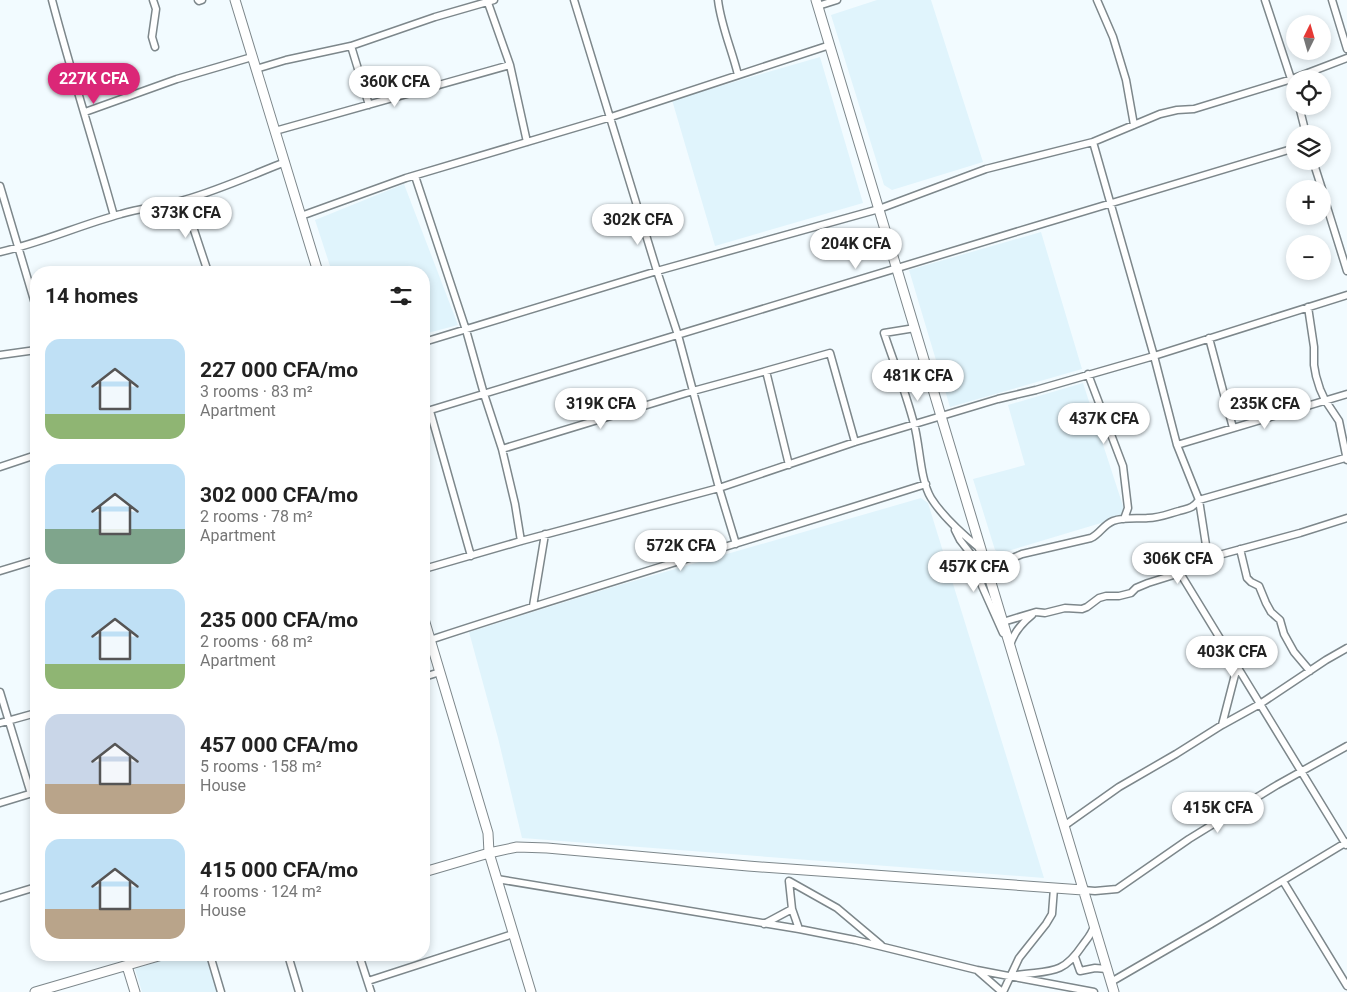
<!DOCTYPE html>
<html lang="en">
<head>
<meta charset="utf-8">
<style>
	:root { --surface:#fff; --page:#f2f2f2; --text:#222; --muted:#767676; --accent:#db2777 }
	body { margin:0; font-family:Roboto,sans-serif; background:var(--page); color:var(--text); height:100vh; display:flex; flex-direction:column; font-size:19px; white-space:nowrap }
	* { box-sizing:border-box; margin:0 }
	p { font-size:16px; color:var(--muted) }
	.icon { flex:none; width:28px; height:28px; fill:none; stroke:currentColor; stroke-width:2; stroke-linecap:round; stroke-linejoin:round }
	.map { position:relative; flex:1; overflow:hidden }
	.sheet { position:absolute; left:30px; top:266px; width:400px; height:695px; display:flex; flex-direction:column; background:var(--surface); border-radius:20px; box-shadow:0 2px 8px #0003 }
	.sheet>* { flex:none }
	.needle { width:32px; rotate:5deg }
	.buttons { position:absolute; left:1286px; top:15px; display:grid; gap:10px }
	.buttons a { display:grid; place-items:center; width:45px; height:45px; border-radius:50%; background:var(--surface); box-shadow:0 2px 8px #0003; font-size:25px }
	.price { position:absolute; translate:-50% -42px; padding:0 11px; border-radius:18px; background:#fff; color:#222; font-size:16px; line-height:32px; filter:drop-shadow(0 1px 2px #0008) }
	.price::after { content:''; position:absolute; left:50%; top:30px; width:15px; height:11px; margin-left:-8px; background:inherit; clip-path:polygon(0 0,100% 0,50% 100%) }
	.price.selected { background:var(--accent); color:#fff }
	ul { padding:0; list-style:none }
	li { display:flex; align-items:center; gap:15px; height:125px; padding:0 15px }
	li span { display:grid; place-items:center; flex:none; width:140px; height:100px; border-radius:15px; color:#555 }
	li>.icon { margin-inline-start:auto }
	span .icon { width:60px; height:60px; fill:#fffc; stroke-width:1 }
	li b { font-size:21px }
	h2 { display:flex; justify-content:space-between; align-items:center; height:60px; padding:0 15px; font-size:21px }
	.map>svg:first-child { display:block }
	.built { fill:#e0f4fc }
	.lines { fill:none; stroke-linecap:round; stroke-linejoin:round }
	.street-casing { stroke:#7d878b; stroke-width:9 }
	.secondary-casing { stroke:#7d878b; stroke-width:11 }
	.street { stroke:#fff; stroke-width:6 }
	.secondary { stroke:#fff; stroke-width:9 }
</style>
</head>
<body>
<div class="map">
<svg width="1347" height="992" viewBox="0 0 1347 992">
	<rect width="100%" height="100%" fill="#f2fbff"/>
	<path class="built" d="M877,0h54l52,162 -91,28 -8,-5 -53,-170z
		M820,57l43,146 -148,43 -43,-146z
		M404,184l54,141 -34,9v-62h-92l-17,-52z
		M1041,232l41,137 -132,38 -41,-137z
		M1083,383l41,126 -3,8 -120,36 -6,-3 -22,-71 52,-14 -17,-60z
		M921,498l7,5 116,375 -522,-40 -24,-100 -29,-106 144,-45z
		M177,955h30l12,37h-77l-7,-23z"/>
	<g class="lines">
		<defs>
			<path id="street" d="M52,0c19,72 42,144 62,216
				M153,0l3,9 -4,28 3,10
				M198,0l1,1 3,-1
				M487,0l23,65 17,77
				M574,0l83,271 21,64 41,153 17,56
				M718,0c3,26 14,50 20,75
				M1097,0l16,37 13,43 8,45
				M1265,0l30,91
				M1332,0l15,49
				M818,6l19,-6
				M351,46l18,59
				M256,69l30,-9 65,-14 84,-29 59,-17
				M1299,106l7,28
				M85,112l92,-33 75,-22
				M275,131l235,-66
				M1093,142l61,214 23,89 22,55 9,58
				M1313,161l9,28
				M415,176l51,154 18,64 18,55 13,55 6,37
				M0,186l36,121
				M1322,191l25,80
				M184,200l24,72
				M301,216l105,-38 205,-61 219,-72
				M0,252c41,-9 80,-27 121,-38 20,-6 42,-8 63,-14 35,-10 68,-25 101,-38
				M1308,307l6,40v18l2,11 4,13 5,11 14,21 8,39
				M915,328l-31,5c10,30 22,60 30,91 6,21 6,56 17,74 12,19 30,35 47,49l2,3
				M1209,338l24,90
				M424,342l233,-71 222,-62 107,-40 107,-27 67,-28 17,-4 17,-1 98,-30 55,-21
				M0,355l36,-5
				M1088,374l35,92 5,42 -4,11
				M430,411l41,145
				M424,412l618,-188 253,-76
				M1177,445l170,-51
				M502,449l191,-58 73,-20
				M789,465l-23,-94 64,-18 25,89
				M0,467l36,-12
				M955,530l5,10 14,18 8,28 21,47
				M1240,549l7,29 4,4 8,4 7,17 5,9 9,8 4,14 10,18 16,19
				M984,559l1,3 23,-2 14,-6 69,-16c9,-4 12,-13 22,-17 11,-4 24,-2 35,-3 11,0 20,-4 31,-7 10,-3 13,-2 20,-11l146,-42
				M424,569l97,-28 198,-53 136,-46 143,-43 38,-9 118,-34 193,-61
				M0,571l36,-11
				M1180,573l165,270 2,-1
				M533,606l12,-72
				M1003,622l33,-10 9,1 20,-5 17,1 5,-2 12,-9 7,-2h13l12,-3 5,-5 12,-5 32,-10 28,-15 92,-25 47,-15
				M430,640c164,-54 330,-103 496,-156
				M1010,645c4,-13 12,-22 22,-30
				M424,677l16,-5
				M0,692l31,102
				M0,723l36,-10
				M1222,725l15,-58
				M0,803l36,-11
				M1064,826l55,-39 57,-33 46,-29 38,-21 66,-44 21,-12
				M497,879l302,50 56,11 122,30 117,22
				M1283,881l64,105
				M1083,890l12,1 22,-2 72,-50 88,-54 70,-39
				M0,898l36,-11
				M792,909l7,20
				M764,924l28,-15 -3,-28 48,27 44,37
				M210,955l11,37
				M288,955l11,37
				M359,955l12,37
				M1075,957l5,14 15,-3 12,1
				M978,971l24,21
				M1017,975c32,-5 45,1 65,-29 5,-7 10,-12 12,-20
				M368,981l145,-47
				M1111,982l100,-58 134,-81 1,2
				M1003,992l16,-34 27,-34 6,-10 2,-26"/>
			<path id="secondary" d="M235,0l83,272
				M816,0l298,992
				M424,619l64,214 1,20 42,139
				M424,872l65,-19 28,-6 30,1 201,18 335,24
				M127,966l8,26
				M35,992l127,-37"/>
		</defs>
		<use href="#street" class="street-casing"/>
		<use href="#secondary" class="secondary-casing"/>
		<use href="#street" class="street"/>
		<use href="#secondary" class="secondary"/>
	</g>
</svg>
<div class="buttons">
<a><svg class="needle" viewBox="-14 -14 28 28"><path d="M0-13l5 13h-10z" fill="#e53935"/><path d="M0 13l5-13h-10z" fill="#767676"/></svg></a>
<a><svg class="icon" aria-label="locate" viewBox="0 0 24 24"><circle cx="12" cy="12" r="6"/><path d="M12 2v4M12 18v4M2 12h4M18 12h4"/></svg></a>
<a><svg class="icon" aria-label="layers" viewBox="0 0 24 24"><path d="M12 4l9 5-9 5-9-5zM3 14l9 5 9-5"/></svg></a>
<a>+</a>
<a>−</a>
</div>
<b class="price selected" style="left:94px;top:105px">227K CFA</b>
<b class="price" style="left:395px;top:108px">360K CFA</b>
<b class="price" style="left:186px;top:239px">373K CFA</b>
<b class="price" style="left:638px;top:246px">302K CFA</b>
<b class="price" style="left:856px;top:270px">204K CFA</b>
<b class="price" style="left:918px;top:402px">481K CFA</b>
<b class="price" style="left:601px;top:430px">319K CFA</b>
<b class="price" style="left:1265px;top:430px">235K CFA</b>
<b class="price" style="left:1104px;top:445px">437K CFA</b>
<b class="price" style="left:681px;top:572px">572K CFA</b>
<b class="price" style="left:1178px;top:585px">306K CFA</b>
<b class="price" style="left:974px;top:593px">457K CFA</b>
<b class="price" style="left:1232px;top:678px">403K CFA</b>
<b class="price" style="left:1218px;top:834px">415K CFA</b>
<section class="sheet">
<h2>14 homes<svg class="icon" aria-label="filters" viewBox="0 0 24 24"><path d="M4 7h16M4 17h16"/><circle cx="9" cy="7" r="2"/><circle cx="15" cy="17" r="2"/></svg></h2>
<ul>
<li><span style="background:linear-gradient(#bfe0f5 75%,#8fb573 0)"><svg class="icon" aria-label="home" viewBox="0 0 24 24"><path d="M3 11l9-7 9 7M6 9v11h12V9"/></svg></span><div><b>227 000 CFA/mo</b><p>3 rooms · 83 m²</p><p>Apartment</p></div></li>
<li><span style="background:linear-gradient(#bfe0f5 65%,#7fa58c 0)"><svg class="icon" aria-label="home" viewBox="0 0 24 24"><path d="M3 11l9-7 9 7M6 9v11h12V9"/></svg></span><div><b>302 000 CFA/mo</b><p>2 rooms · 78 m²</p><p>Apartment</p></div></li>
<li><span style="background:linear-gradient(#bfe0f5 75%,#8fb573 0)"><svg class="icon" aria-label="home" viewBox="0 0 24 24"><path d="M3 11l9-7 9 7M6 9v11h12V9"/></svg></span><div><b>235 000 CFA/mo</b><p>2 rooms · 68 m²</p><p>Apartment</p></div></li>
<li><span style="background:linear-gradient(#c9d6e8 70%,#b9a48a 0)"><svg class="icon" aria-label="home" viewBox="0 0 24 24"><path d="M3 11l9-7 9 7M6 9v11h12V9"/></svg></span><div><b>457 000 CFA/mo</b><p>5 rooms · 158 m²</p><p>House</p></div></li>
<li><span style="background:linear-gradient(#bfe0f5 70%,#b9a48a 0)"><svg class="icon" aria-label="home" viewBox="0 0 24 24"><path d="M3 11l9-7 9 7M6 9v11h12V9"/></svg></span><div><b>415 000 CFA/mo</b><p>4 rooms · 124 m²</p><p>House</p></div></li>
</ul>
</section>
</div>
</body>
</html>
